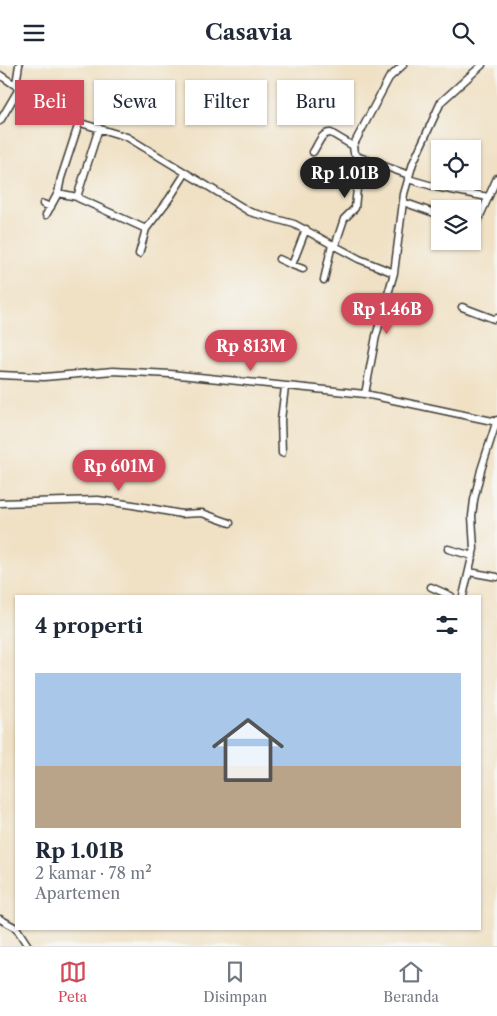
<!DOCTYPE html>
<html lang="id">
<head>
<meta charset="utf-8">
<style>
	:root { --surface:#fff; --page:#f2f2f3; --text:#1f2937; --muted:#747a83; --line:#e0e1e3; --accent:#d1495b }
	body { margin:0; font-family:"Libre Caslon Text",serif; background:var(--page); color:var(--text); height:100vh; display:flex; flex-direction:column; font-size:19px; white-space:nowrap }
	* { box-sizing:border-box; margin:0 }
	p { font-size:16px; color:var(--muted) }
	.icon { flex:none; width:28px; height:28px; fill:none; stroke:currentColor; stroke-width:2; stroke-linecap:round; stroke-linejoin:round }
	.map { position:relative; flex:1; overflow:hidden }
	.panel { position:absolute; left:15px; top:530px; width:466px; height:335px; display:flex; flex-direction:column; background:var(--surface); border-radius:0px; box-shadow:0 1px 4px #0004 }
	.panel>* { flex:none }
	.banner { position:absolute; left:15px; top:15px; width:468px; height:45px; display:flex; gap:10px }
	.buttons { position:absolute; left:431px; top:75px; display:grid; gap:10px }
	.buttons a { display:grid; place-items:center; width:50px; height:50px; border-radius:0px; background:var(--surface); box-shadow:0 1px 4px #0004; font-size:25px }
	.price { position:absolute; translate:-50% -42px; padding:0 11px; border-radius:18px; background:var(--accent); color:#fff; font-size:16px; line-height:32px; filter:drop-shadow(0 1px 2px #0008) }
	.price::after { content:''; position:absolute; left:50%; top:30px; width:15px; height:11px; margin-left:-8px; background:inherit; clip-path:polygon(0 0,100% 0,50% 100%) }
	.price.active { background:#222; color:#fff }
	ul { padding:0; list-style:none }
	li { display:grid; align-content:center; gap:10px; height:265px; padding:0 20px }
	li+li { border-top:1px solid var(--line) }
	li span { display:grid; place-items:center; height:155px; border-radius:0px; color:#555 }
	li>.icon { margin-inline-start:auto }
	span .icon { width:90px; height:90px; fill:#fffc; stroke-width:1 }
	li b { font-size:21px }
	h2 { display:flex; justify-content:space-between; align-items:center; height:60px; padding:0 20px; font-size:21px }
	.tag { padding:0 18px; border-radius:0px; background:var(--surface); box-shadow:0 1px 4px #0004; font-size:18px; line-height:45px }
	.tag.active { background:var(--accent); color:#fff }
	header { display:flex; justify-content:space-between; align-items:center; height:65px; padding:0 20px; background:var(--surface); font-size:22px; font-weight:700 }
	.tabs { display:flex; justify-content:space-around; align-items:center; height:70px; border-top:1px solid var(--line); background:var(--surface); font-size:14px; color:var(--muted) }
	.tabs a { display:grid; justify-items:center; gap:2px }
	.tabs .active { color:var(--accent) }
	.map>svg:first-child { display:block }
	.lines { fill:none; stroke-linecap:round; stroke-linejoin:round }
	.street-casing { stroke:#3c3a35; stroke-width:9 }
	.street { stroke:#fff; stroke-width:6 }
</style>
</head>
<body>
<header><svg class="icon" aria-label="menu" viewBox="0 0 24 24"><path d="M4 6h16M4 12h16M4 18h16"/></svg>Casavia<svg class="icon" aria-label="search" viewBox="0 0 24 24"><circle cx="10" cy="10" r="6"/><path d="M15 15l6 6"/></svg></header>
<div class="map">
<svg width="497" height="881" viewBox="0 0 497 881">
	<rect width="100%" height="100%" fill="#f6f6f2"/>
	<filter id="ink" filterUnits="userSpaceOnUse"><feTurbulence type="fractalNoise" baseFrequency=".02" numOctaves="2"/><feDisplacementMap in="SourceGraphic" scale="10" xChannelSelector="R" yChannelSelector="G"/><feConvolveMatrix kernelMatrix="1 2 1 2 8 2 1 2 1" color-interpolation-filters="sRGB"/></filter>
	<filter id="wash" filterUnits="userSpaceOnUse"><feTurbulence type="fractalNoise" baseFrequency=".0096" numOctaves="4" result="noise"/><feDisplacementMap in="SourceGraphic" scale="20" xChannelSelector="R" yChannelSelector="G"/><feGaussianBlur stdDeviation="1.12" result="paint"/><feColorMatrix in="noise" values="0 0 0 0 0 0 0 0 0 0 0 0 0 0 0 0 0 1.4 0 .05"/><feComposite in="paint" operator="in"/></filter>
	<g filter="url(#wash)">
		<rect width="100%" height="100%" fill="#f0e1c5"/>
	</g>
	<g filter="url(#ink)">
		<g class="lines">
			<defs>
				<path id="street" d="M0,10l64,43 63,19 123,75 44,12 65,35 35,14 10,-79 9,-31 28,-61 41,-37
					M16,19l3,-19
					M0,56l20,-34
					M99,63l-21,66v4l68,31 23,-30 16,-25
					M353,81l1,7 5,4 50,18
					M313,87c5,-7 8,-20 18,-19l22,13 36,-68 14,-13
					M408,114l28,8 52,10
					M436,122l2,-9
					M58,128l3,-15 18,-55
					M403,137l37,13
					M43,139l8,3
					M46,150l12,-22 19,4
					M472,163l3,-1 22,-49
					M335,181l9,-27 11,-11 2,-20 -2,-7 1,-6 3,-8 6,-8
					M139,189l7,-25
					M279,194l13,6 14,-36
					M292,200l11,4
					M324,215l8,-36
					M462,242l32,12 3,-1
					M0,310l44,2 69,-6 57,3 195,20 132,28
					M365,329l11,-58 18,-63
					M282,388l-1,-33 4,-33
					M0,438l98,-3 35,5 48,9 21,-1 28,10
					M448,484l25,7
					M469,507l28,5
					M431,522l20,9
					M463,531l11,-47 -2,-33 2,-16 7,-30 16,-50
					M0,854l16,9
					M17,864l11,17"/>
			</defs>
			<use href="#street" class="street-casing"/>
			<use href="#street" class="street"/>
		</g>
	</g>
</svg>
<div class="buttons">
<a><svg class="icon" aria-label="locate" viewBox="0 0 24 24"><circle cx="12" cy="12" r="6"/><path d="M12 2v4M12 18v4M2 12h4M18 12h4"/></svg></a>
<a><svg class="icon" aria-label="layers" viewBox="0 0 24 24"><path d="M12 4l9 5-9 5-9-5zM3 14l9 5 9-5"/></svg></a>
</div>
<b class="price active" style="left:345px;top:134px">Rp 1.01B</b>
<b class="price" style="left:387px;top:270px">Rp 1.46B</b>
<b class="price" style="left:251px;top:307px">Rp 813M</b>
<b class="price" style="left:119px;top:427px">Rp 601M</b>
<div class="banner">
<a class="tag active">Beli</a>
<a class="tag">Sewa</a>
<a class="tag">Filter</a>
<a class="tag">Baru</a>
</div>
<section class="panel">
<h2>4 properti<svg class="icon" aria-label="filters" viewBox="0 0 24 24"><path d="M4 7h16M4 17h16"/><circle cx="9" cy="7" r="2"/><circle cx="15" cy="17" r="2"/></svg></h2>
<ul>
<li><span style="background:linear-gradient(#a9c7e8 60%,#b9a48a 0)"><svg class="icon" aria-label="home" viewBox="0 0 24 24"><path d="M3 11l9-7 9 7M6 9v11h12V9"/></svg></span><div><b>Rp 1.01B</b><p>2 kamar · 78 m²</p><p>Apartemen</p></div></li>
</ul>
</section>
</div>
<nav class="tabs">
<a class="active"><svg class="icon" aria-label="map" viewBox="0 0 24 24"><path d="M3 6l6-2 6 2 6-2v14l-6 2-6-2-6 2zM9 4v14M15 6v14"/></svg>Peta</a>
<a><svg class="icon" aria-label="saved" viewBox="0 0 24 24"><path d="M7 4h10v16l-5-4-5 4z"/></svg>Disimpan</a>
<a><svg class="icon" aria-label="home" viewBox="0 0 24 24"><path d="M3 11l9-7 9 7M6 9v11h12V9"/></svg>Beranda</a>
</nav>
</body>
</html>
